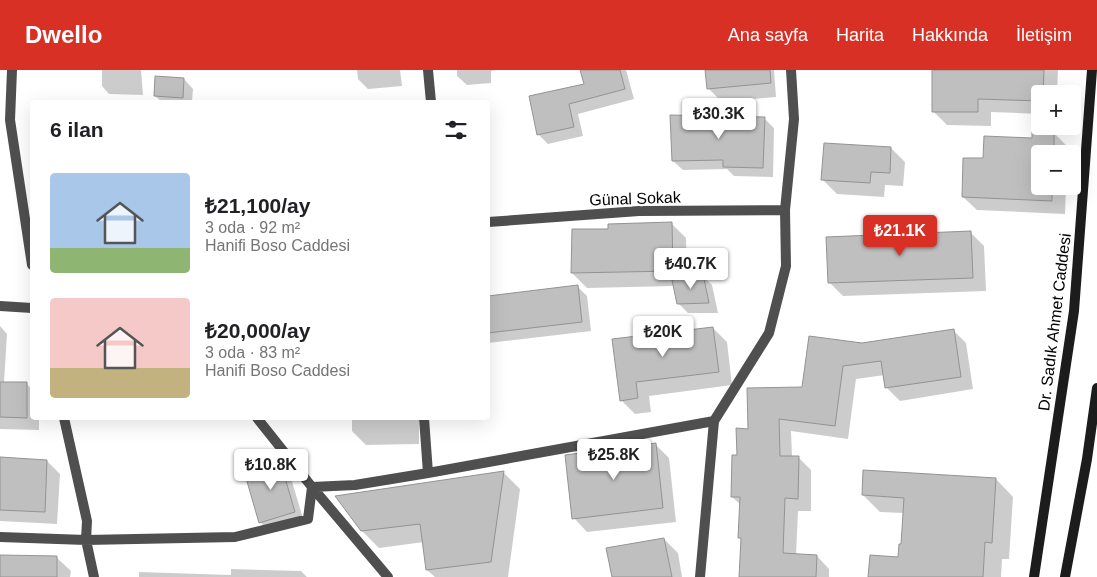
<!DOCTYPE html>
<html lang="tr">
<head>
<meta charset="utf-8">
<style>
	:root { --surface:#fff; --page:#f6f6f6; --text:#202124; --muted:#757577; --accent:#d93025 }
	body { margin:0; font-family:Arial,sans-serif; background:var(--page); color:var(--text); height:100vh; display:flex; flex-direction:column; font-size:19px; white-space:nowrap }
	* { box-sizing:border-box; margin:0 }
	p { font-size:16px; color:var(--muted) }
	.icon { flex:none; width:28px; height:28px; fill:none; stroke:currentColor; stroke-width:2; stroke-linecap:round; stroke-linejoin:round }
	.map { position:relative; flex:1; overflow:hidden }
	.side { position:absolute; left:30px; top:30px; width:460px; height:320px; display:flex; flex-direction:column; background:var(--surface); border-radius:5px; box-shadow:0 5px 20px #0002 }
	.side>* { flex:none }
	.controls { position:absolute; left:1031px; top:15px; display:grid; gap:10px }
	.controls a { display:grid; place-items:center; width:50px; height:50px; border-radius:5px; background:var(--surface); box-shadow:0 5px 20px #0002; font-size:25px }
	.price { position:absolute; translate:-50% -42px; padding:0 11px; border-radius:5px; background:#fff; color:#222; font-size:16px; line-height:32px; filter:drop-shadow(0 1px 2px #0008) }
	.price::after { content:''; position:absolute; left:50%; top:30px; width:15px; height:11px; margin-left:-8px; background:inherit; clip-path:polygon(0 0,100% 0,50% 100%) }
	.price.selected { background:var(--accent); color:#fff }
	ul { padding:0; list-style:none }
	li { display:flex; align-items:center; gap:15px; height:125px; padding:0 20px }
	li span { display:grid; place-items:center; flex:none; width:140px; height:100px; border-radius:5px; color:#555 }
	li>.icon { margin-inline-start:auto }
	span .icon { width:60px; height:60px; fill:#fffc; stroke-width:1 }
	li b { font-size:21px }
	h2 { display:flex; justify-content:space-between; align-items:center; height:60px; padding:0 20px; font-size:21px }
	header { display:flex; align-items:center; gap:30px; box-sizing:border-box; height:70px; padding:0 25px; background:var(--accent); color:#fff }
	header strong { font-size:24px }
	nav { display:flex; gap:28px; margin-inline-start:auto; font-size:18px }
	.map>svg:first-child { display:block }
	.shadow { fill:#0003 }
	.building { fill:#bfbfbf; stroke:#939393 }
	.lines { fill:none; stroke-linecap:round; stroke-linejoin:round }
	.street { stroke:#4f4f4f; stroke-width:10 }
	.secondary { stroke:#1c1c1c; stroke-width:10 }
	.labels { text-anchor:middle; stroke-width:4.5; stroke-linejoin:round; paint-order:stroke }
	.street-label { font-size:16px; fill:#000; stroke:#fff }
</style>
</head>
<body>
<header>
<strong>Dwello</strong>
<nav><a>Ana sayfa</a><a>Harita</a><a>Hakkında</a><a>İletişim</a></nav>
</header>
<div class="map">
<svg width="1097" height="507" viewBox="0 0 1097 507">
	<rect width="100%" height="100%" fill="#fff"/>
	<path class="shadow" d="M102,0h39l2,25 -34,-1 -7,-8z
		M357,0h43l2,16 -34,3 -10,-10z
		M447,0h50l-6,1v12l-24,2 -10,-9v-6z
		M581,0h45l8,29 -56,15 5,22 -35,8 -10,-10 47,-49z
		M706,0h68l2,27 -54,5 -14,-14z
		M933,0h125l-1,24h-17v20l-49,-2v14l-44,-1 -14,-14z
		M184,9l9,10 -1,13h-30l-7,-6z
		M764,48l10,10 -1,49 -39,-1 -7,-7 -44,1 -10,-9z
		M1054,63l14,14 -1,7h-27v32h26l-1,28 -88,-4 -14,-13 21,-37z
		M891,78l14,14 -2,24 -18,-1 -1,12 -47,-3 -14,-14z
		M671,153l15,15 1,40 15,-3 10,10 6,28h-30l-10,-10 -4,-17 -87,2 -15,-15 37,-43z
		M970,162l14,14 2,45 -143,5 -14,-14z
		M577,216l10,10 4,35 -103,12v-46z
		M0,256l7,8 -3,49h22l6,7v28h7v12l-39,-1z
		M713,258l14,14 5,43 -83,11 2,16 -16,2 -14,-14 -8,-60z
		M953,260l13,13 7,46 -73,12 -13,-13 -2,-13 -29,4 -8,60 -57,-8 1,26h6l13,13v41h-13l-2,44 21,1 12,13v8h-88l1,-37 -3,-3 2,-32 -9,-8 6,-41 11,-26 113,-85z
		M352,348h67v26l-53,1 -14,-14z
		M655,374l14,14 7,64 -89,10 -13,-14z
		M276,385l12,13 16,54 -34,10 -10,-10 5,-48z
		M0,389l47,2 13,13 -3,50 -57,-3z
		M503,402l17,17 -12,88h-73l-8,-7 -3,-28 -45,6 -17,-17z
		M996,409l17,18 -4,62h-7l-1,18h-131l29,-18 3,-13 2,-33 -24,-1 -17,-17z
		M664,469l14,14 4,24h-69z
		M0,486l57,2 14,13 -1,6h-70z
		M231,499l70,2 6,6h-168v-5l92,3z"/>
	<path class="building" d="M580,0h40l5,19 -56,15 5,23 -37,8 -8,-39 55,-12z
		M705,0h65l1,13 -64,6z
		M932,0h112l-1,24h-3v7l-62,-2v13h-46z
		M155,6l29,2 -1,20 -29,-2z
		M670,45l95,2 -2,51 -40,-1v-7l-51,1z
		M1032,61l22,1v22h-14v32h12v15l-90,-4 1,-39h20l1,-22 48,2z
		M824,73l67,4 -1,26 -19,-1 -1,11 -49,-3z
		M672,152l1,49 -102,2 1,-44h36v-5z
		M971,161l2,47 -145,5 -2,-46z
		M703,204l6,29 -32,1 -5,-24z
		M578,215l4,37 -94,11v-37z
		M713,257l6,45 -83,10 2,16 -18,3 -8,-62z
		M954,259l7,48 -76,11 -4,-27 -38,5 -8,60 -56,-7 1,37h19l-1,43 -13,-1 -2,55 34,2 -1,22h-77l2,-39h-3l2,-41h-9l1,-42h5l-1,-27 12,1 -1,-41 55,-1 7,-51 53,7z
		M0,312h27v36l-27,-1z
		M656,373l7,65 -91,11 -7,-64z
		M277,384l2,3 16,55 -36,11 -13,-45 18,-5 -4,-14z
		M0,387l47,3 -2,52 -45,-2z
		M863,400l133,8 -4,65 -7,-1 -2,35h-115l2,-22 28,2 1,-13h2l3,-46 -42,-3z
		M504,401l-13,91 -65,8 -6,-46 -59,7 -26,-35z
		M664,468l8,39h-60l-6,-29z
		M0,485l57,1v21h-57z"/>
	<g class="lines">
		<path class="street" d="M12,0l-2,50 22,145
			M428,0l3,32
			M488,152l151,-11 146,-1
			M0,236l32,2
			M64,348l23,103 -1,19 8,37
			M257,348l55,69 43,-2 73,-12 286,-52
			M424,348l4,55
			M0,467l86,3 149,-3 73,-18 4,-32 76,90
			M700,507l14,-156 55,-88 17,-67 -1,-56 9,-91 -3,-49"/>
		<path class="secondary" d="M1034,507l40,-266 18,-241
			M1065,507l22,-118 10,-71"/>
	</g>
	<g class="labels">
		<g class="street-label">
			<text transform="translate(635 128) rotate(-2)" y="6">Günal Sokak</text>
			<text transform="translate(1054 252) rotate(-83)" y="6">Dr. Sadık Ahmet Caddesi</text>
		</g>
	</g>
</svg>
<div class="controls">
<a>+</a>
<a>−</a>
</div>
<b class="price" style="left:719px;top:70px">₺30.3K</b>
<b class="price selected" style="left:900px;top:187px">₺21.1K</b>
<b class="price" style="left:691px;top:220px">₺40.7K</b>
<b class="price" style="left:663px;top:288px">₺20K</b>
<b class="price" style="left:614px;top:411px">₺25.8K</b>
<b class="price" style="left:271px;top:421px">₺10.8K</b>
<section class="side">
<h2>6 ilan<svg class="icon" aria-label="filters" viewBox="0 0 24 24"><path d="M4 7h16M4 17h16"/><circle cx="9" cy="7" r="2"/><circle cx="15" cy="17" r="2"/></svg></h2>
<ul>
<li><span style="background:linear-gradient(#a9c7e8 75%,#8fb573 0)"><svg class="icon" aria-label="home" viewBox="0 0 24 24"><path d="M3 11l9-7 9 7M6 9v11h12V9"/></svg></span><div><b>₺21,100/ay</b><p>3 oda · 92 m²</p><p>Hanifi Boso Caddesi</p></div></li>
<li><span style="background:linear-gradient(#f6c9c9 70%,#c2b280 0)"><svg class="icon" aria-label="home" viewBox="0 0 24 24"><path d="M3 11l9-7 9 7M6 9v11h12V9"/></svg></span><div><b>₺20,000/ay</b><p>3 oda · 83 m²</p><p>Hanifi Boso Caddesi</p></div></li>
</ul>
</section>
</div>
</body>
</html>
